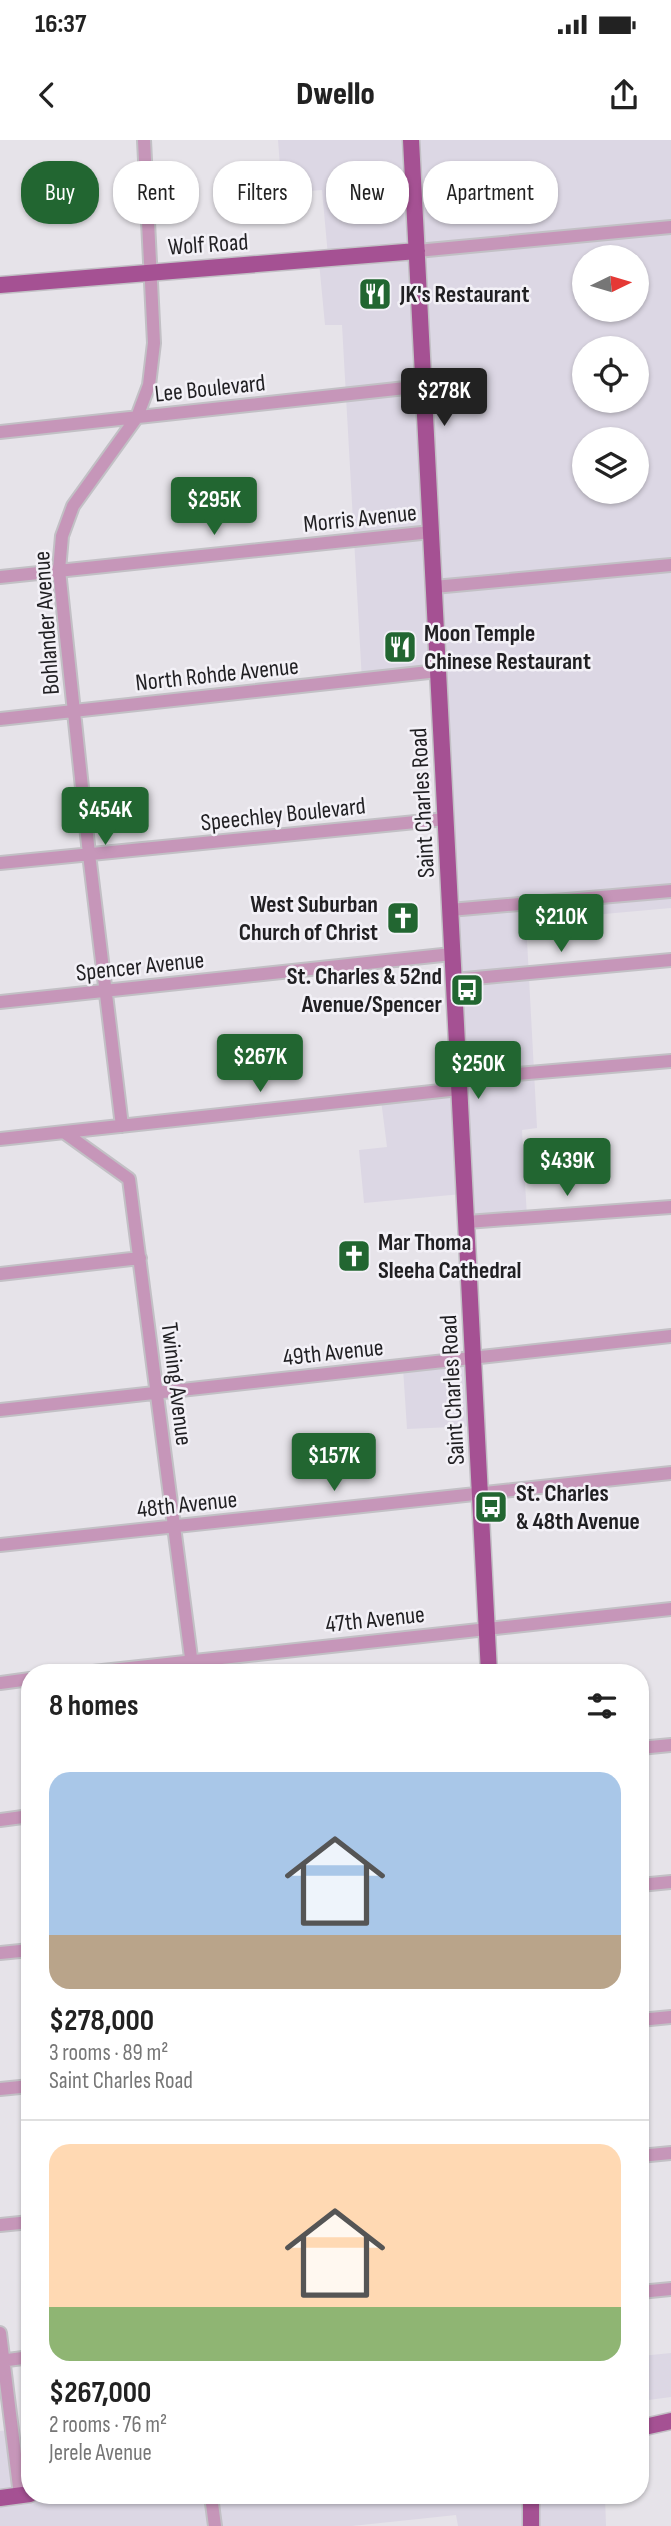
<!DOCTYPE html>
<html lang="en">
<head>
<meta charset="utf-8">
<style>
	:root { --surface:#fff; --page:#f2f2f2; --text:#222; --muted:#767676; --line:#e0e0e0; --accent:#226631 }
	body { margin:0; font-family:"Sofia Sans Condensed",sans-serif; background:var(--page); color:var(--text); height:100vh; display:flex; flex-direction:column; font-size:26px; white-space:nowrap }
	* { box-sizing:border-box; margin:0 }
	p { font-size:23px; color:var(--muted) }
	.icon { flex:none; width:38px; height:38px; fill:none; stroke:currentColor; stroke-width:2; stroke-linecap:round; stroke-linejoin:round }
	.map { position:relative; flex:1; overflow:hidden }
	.details { position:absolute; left:21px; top:1524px; width:628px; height:840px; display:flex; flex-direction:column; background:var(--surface); border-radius:28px; box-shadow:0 2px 5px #0004 }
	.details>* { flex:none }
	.guide { position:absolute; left:21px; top:21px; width:630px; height:63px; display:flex; gap:14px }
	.needle { width:46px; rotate:85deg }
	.tools { position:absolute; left:572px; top:105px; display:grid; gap:14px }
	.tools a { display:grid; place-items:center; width:77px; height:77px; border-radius:50%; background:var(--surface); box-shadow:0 2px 5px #0004; font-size:35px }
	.price { position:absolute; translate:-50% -60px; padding:0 16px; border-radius:7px; background:var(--accent); color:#fff; font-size:23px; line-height:46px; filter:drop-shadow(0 2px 4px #0008) }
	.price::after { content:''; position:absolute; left:50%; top:42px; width:21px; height:16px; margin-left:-10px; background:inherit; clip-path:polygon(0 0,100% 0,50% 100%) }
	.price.on { background:#222; color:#fff }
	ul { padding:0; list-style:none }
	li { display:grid; align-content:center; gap:14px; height:371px; padding:0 28px }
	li+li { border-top:2px solid var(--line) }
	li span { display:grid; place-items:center; height:217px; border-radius:21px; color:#555 }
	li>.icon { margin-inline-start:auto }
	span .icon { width:126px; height:126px; fill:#fffc; stroke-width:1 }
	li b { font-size:30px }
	h2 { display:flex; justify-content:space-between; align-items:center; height:84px; padding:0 28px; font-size:30px }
	.pill { padding:0 24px; border-radius:28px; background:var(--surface); box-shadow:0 2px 5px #0004; font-size:24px; line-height:63px }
	.pill.on { background:var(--accent); color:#fff }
	.status { display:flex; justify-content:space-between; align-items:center; height:49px; padding:0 35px; background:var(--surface); direction:ltr }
	.status svg { height:19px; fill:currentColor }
	header { display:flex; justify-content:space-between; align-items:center; height:91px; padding:0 28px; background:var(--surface); font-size:32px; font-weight:800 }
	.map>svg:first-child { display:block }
	.built { fill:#dcd7e4; fill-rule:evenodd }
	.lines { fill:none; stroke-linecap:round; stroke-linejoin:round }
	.minor-casing { stroke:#c2c0c5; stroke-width:16 }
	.major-casing { stroke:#c2c0c5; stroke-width:19 }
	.minor { stroke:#c696b9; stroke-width:12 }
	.major { stroke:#a55193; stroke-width:16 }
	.labels { text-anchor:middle; stroke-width:5; stroke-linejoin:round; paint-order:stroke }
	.street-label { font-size:24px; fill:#201f22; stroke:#f3f1f7 }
	.poi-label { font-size:24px; font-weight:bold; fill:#201f22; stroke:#f3f1f7; text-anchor:start }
</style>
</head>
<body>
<div class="status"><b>16:37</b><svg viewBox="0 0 49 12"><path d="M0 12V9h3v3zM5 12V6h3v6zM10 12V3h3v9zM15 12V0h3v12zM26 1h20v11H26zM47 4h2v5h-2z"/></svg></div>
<header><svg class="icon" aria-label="back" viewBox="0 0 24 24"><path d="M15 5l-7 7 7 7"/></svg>Dwello<svg class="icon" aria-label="share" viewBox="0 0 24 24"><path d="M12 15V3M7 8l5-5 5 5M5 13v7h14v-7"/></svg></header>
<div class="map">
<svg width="671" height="2386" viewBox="0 0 671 2386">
	<rect width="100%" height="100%" fill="#e6e3e9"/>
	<path class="built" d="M278,0h131l5,109 -86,7 -6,-66 -40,3z
		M414,0h257v82l-251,26z
		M671,91v677l-145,13 11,207 -15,2 5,87 -59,6 -47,-968zM584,117h53v53h-53zM584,208h53v53h-53zM584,299h53v53h-53z
		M414,115l22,418 -74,8 -20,-356h-17l-6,-63z
		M457,952l5,102 -98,9 -5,-53 28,-3 -6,-47z
		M470,1221l4,65 -67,3 -4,-61z
		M671,2213v44l-30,4v-45z
		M9,2290l7,65 -16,1v-65z
		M30,2356h179l4,30h-213v-28z
		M213,2356h316l1,30h-72l-2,-11 -104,11h-136z
		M533,2356h72l1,30h-72z"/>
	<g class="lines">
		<defs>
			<path id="minor" d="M417,111l254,-24
				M0,292l424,-46
				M0,437l431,-45
				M434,447l237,-22
				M0,579l438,-48
				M0,723l446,-44
				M450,770l221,-19
				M454,840l217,-20
				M0,862l452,-48
				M459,939l212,-18
				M122,986l-33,-272 -30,-284 3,-34 11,-30 64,-89 12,-32 5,-42 -10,-203
				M65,993l64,46 64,494
				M0,999l459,-50
				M467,1082l204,-15
				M0,1134l140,-16
				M0,1270l671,-74
				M0,1405l671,-72
				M84,1533l587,-64
				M0,1543l30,-4
				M640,1608l31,-3
				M0,1680l30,-4
				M640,1745l31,-3
				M0,1813l30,-3
				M640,1880l31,-3
				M0,1949l30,-3
				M640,2016l31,-3
				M0,2085l30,-3
				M640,2152l31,-3
				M0,2193l20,162
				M0,2221l30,-4
				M211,2356l4,30"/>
			<path id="major" d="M411,0l78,1533
				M0,145l417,-34
				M640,2288l31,-7
				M531,2356v30
				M0,2358l30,-4"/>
		</defs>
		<use href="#minor" class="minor-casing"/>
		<use href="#major" class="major-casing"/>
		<use href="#minor" class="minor"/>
		<use href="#major" class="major"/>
	</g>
	<defs>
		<symbol id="restaurant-square" viewBox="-11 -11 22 22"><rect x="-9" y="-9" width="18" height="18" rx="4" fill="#226631" stroke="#f3f1f7"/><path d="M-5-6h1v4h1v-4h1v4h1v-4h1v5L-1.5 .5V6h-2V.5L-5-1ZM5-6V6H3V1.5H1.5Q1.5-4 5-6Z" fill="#fff"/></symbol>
		<symbol id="church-square" viewBox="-11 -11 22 22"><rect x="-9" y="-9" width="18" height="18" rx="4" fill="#226631" stroke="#f3f1f7"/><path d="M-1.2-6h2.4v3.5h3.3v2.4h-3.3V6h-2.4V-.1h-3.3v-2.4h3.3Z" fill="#fff"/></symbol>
		<symbol id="bus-square" viewBox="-11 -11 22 22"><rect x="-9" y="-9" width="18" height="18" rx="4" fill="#226631" stroke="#f3f1f7"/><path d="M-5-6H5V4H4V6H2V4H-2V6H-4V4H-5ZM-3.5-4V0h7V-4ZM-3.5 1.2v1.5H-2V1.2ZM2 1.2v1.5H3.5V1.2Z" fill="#fff"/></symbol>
	</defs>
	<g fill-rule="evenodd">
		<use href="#restaurant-square" x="356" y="135" width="38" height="38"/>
		<use href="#restaurant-square" x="381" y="488" width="38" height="38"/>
		<use href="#church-square" x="384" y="759" width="38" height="38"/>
		<use href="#bus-square" x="448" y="831" width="38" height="38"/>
		<use href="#church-square" x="335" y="1097" width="38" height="38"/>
		<use href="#bus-square" x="472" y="1348" width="38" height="38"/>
	</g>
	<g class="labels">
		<g class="street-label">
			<text transform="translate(208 104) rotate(-4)" y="8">Wolf Road</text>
			<text transform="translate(210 248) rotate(-6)" y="8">Lee Boulevard</text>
			<text transform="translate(360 378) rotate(-6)" y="8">Morris Avenue</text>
			<text transform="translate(46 483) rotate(-94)" y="8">Bohlander Avenue</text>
			<text transform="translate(217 534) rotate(-6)" y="8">North Rohde Avenue</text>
			<text transform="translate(422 663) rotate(-93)" y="8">Saint Charles Road</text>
			<text transform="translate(283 674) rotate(-6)" y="8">Speechley Boulevard</text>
			<text transform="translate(140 826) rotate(-6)" y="8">Spencer Avenue</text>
			<text transform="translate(333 1212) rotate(-6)" y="8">49th Avenue</text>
			<text transform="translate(177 1244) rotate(83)" y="8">Twining Avenue</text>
			<text transform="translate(452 1250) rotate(-93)" y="8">Saint Charles Road</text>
			<text transform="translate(187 1364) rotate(-6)" y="8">48th Avenue</text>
			<text transform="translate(375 1479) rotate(-6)" y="8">47th Avenue</text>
		</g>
		<g class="poi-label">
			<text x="400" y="162">JK's Restaurant</text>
			<text x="424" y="501">Moon Temple<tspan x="424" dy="28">Chinese Restaurant</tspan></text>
			<text x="378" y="772" text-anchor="end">West Suburban<tspan x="378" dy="28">Church of Christ</tspan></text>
			<text x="442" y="844" text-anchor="end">St. Charles &amp; 52nd<tspan x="442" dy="28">Avenue/Spencer</tspan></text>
			<text x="378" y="1110">Mar Thoma<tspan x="378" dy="28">Sleeha Cathedral</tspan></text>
			<text x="516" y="1361">St. Charles<tspan x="516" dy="28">&amp; 48th Avenue</tspan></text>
		</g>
	</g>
</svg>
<div class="tools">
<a><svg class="needle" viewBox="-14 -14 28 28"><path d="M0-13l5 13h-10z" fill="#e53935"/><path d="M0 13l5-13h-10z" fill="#767676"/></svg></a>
<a><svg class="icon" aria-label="locate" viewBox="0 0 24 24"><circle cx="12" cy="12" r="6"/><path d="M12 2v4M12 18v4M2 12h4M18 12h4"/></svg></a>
<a><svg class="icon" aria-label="layers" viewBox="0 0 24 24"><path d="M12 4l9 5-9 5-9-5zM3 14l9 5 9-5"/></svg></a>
</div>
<b class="price on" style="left:444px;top:288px">$278K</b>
<b class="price" style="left:214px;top:397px">$295K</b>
<b class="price" style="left:105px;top:707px">$454K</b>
<b class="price" style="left:561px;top:814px">$210K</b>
<b class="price" style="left:260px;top:954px">$267K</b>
<b class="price" style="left:478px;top:961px">$250K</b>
<b class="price" style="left:567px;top:1058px">$439K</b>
<b class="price" style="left:334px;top:1353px">$157K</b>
<div class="guide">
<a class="pill on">Buy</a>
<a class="pill">Rent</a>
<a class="pill">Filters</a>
<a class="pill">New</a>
<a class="pill">Apartment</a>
</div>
<section class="details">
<h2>8 homes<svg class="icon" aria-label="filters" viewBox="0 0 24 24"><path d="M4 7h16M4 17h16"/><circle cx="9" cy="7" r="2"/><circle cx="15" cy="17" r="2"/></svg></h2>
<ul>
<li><span style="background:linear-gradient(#a9c7e8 75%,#b9a48a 0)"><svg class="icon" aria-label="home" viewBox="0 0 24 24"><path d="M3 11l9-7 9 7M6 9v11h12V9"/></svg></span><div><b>$278,000</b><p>3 rooms · 89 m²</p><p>Saint Charles Road</p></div></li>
<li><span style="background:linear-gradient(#ffd9b3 75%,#8fb573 0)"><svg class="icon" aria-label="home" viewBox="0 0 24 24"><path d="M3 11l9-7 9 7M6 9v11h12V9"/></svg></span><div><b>$267,000</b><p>2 rooms · 76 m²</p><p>Jerele Avenue</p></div></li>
</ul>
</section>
</div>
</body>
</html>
